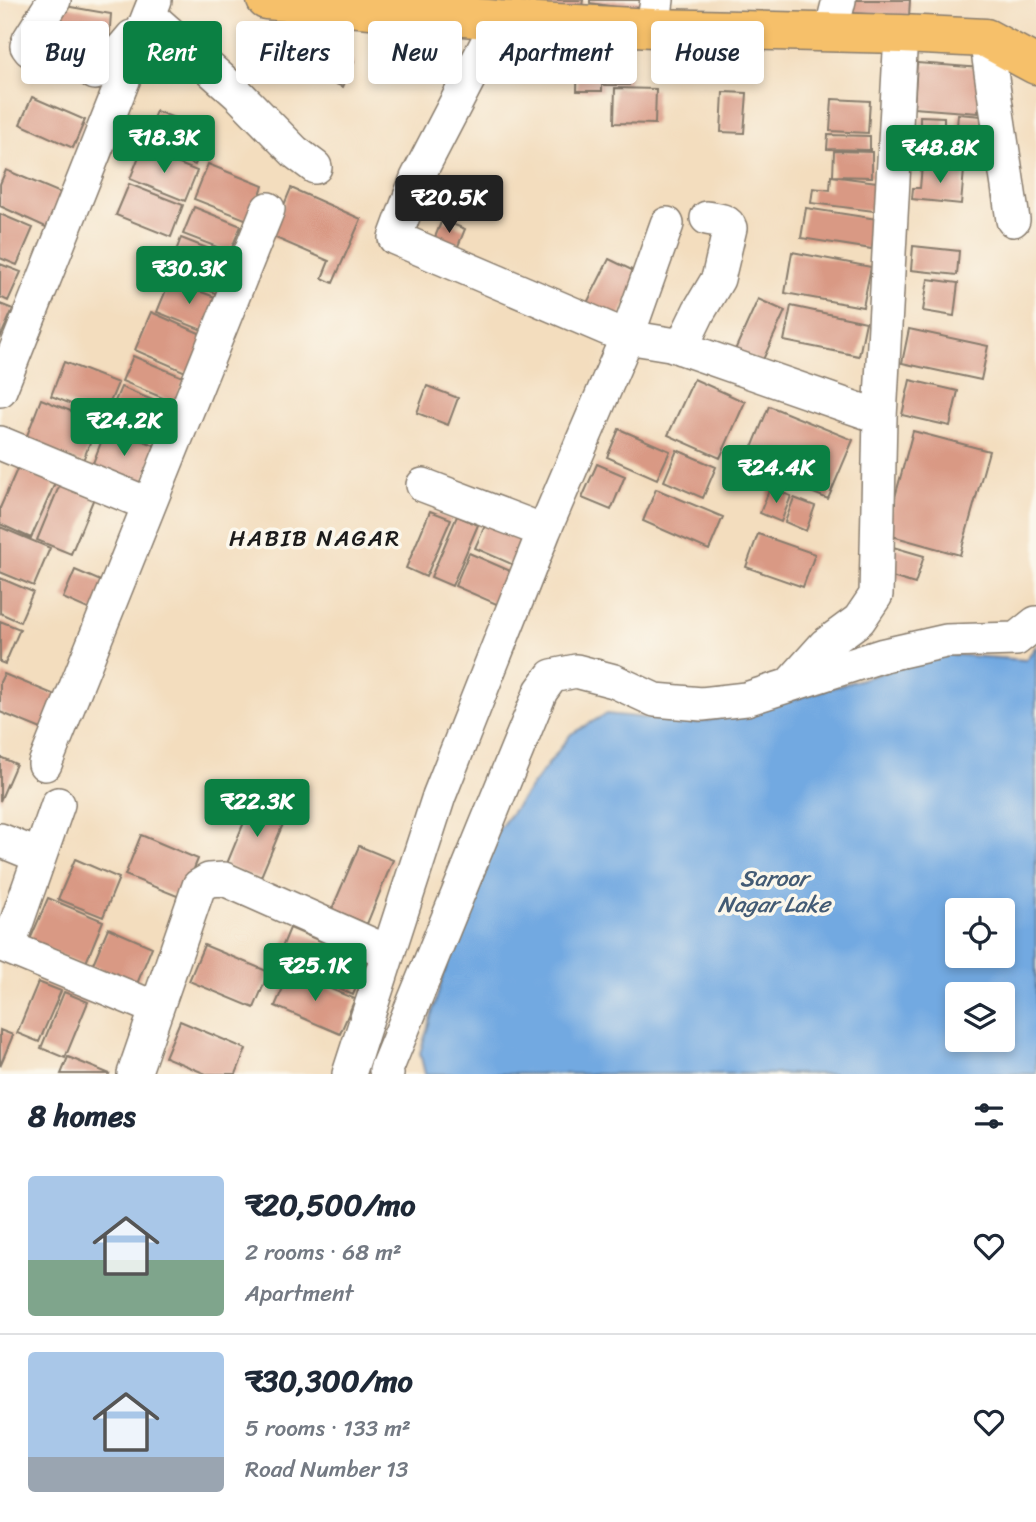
<!DOCTYPE html>
<html lang="en">
<head>
<meta charset="utf-8">
<style>
	:root { --surface:#fff; --page:#f2f2f3; --text:#1f2937; --muted:#747a83; --line:#e0e1e3; --accent:#0b8043 }
	body { margin:0; font-family:Sriracha,sans-serif; background:var(--page); color:var(--text); height:100vh; display:flex; flex-direction:column; font-size:26px; white-space:nowrap }
	* { box-sizing:border-box; margin:0 }
	p { font-size:23px; color:var(--muted) }
	.icon { flex:none; width:38px; height:38px; fill:none; stroke:currentColor; stroke-width:2; stroke-linecap:round; stroke-linejoin:round }
	.map { position:relative; height:1074px; overflow:hidden }
	.side { display:flex; flex-direction:column; background:var(--surface); flex:1 }
	.side>* { flex:none }
	.hud { position:absolute; left:21px; top:21px; width:994px; height:63px; display:flex; gap:14px }
	.buttons { position:absolute; left:945px; top:898px; display:grid; gap:14px }
	.buttons a { display:grid; place-items:center; width:70px; height:70px; border-radius:7px; background:var(--surface); box-shadow:0 4px 10px #0003; font-size:35px }
	.price { position:absolute; translate:-50% -60px; padding:0 16px; border-radius:7px; background:var(--accent); color:#fff; font-size:23px; line-height:46px; filter:drop-shadow(0 2px 4px #0008) }
	.price::after { content:''; position:absolute; left:50%; top:42px; width:21px; height:16px; margin-left:-10px; background:inherit; clip-path:polygon(0 0,100% 0,50% 100%) }
	.price.on { background:#222; color:#fff }
	ul { padding:0; list-style:none }
	li { display:flex; align-items:center; gap:21px; height:175px; padding:0 28px }
	li+li { border-top:2px solid var(--line) }
	li span { display:grid; place-items:center; flex:none; width:196px; height:140px; border-radius:7px; color:#555 }
	li>.icon { margin-inline-start:auto }
	span .icon { width:84px; height:84px; fill:#fffc; stroke-width:1 }
	li b { font-size:30px }
	h2 { display:flex; justify-content:space-between; align-items:center; height:84px; padding:0 28px; font-size:30px }
	.pill { padding:0 24px; border-radius:7px; background:var(--surface); box-shadow:0 4px 10px #0003; font-size:24px; line-height:63px }
	.pill.on { background:var(--accent); color:#fff }
	.map>svg:first-child { display:block }
	.water { fill:#72a9e1; stroke:#47627e; stroke-width:2; fill-rule:evenodd }
	.building { fill:#d99984 }
	.lines { fill:none; stroke-linecap:round; stroke-linejoin:round }
	.minor-tunnel { stroke:#c8b69e; stroke-width:33; stroke-dasharray:33 17; stroke-linecap:butt }
	.minor-casing { stroke:#887c6d; stroke-width:36 }
	.major-casing { stroke:#887c6d; stroke-width:41 }
	.minor { stroke:#fff; stroke-width:33 }
	.major { stroke:#f6c06b; stroke-width:38 }
	.labels { text-anchor:middle; stroke-width:7; stroke-linejoin:round; paint-order:stroke }
	.neighbourhood-label { font-size:23px; letter-spacing:2px; fill:#1c1c1c; stroke:#fbf7ec }
	.water-label { font-size:23px; font-style:italic; fill:#435b75; stroke:#fbf7ec }
</style>
</head>
<body>
<div class="map">
<svg width="1036" height="1074" viewBox="0 0 1036 1074">
	<rect width="100%" height="100%" fill="#fbf7ec"/>
	<filter id="ink" filterUnits="userSpaceOnUse"><feTurbulence type="fractalNoise" baseFrequency=".0143" numOctaves="2"/><feDisplacementMap in="SourceGraphic" scale="14" xChannelSelector="R" yChannelSelector="G"/><feConvolveMatrix kernelMatrix="1 2 1 2 8 2 1 2 1" color-interpolation-filters="sRGB"/></filter>
	<filter id="wash" filterUnits="userSpaceOnUse"><feTurbulence type="fractalNoise" baseFrequency=".00686" numOctaves="4" result="noise"/><feDisplacementMap in="SourceGraphic" scale="28" xChannelSelector="R" yChannelSelector="G"/><feGaussianBlur stdDeviation="1.57" result="paint"/><feColorMatrix in="noise" values="0 0 0 0 0 0 0 0 0 0 0 0 0 0 0 0 0 1.4 0 .05"/><feComposite in="paint" operator="in"/></filter>
	<g filter="url(#wash)">
		<rect width="100%" height="100%" fill="#f3ddbe"/>
		<path class="water" d="M1036,646v428h-611l-5,-21 60,-199 91,-120 35,-20 91,9 84,-20 164,-49 81,6zM957,910h46v46h-46zM957,994h46v46h-46z"/>
		<g id="blocks">
			<path class="building" d="M547,0h36l-2,12 -35,-5z
				M590,0h59l-2,12 -57,-9z
				M849,0h61l-1,16 -60,-3z
				M65,6l46,8 -4,49 -68,-24z
				M256,29l70,11 -18,34 -57,-13z
				M340,56l14,6 -11,25 -14,-6z
				M578,57h51v28h-27v6h-25z
				M917,63l64,5 -3,45 -64,-5z
				M615,88l41,1 -1,35 -41,-1z
				M723,92l24,1 -3,40 -23,-1z
				M32,97l53,23 -12,28 -53,-24z
				M832,99l38,2 -2,32 -38,-2z
				M156,111l53,20 -14,34 -52,-21z
				M958,114l24,2 -2,24 -24,-1z
				M920,116l24,1v18l-24,-1z
				M828,135l42,1v14l-43,-1z
				M919,139l71,4 -2,25 -70,-4z
				M142,149l55,22 -12,30 -55,-22z
				M834,151l38,1v25l-39,-1z
				M208,164l55,22 -13,35 -56,-22z
				M922,166l42,4 -3,34 -49,-5 1,-11h7z
				M6,170l57,24 -15,34 -48,-22v-22z
				M831,176l54,7 -4,29 -70,-9 2,-15 17,2z
				M129,184l54,21 -12,32 -55,-22z
				M291,188l70,31 -28,64 -11,-5 7,-17 -58,-25z
				M194,207l47,19 -11,26 -47,-18z
				M806,208l71,11 -5,30 -71,-11z
				M0,214l33,14 -16,37 -17,-7z
				M442,220l23,9 -9,22 -23,-9z
				M181,238l59,23 -15,36 -58,-23z
				M913,246l46,5 -2,24 -46,-5z
				M792,252l79,15 -8,40 -78,-14z
				M609,259l31,15 -27,55 -31,-16z
				M0,264l21,8 -13,29 -8,-4z
				M928,279l30,4 -4,33 -31,-5z
				M170,280l50,19 -13,33 -50,-20z
				M758,299l27,12 -23,51 -27,-12z
				M0,304l13,5 -13,29z
				M791,306l75,16 -7,34 -75,-15z
				M151,312l55,24 -16,38 -55,-24z
				M909,329l79,17 -7,34 -79,-17z
				M133,356l52,22 -10,25 -53,-22z
				M64,362l54,21 -14,34 -53,-21z
				M694,379l51,23 -25,56 -52,-23z
				M910,380l48,11 -8,35 -48,-11z
				M427,386l31,12 -10,27 -31,-12z
				M121,387l53,22 -14,33 -53,-22z
				M41,399l57,23 -16,41 -57,-22z
				M769,406l84,34 -25,59 -83,-34z
				M107,427l50,19 -17,44 -50,-19z
				M619,429l51,22 -13,28 -50,-22z
				M913,431l76,20 -29,104 -75,-21z
				M677,450l39,17 -13,31 -39,-17z
				M597,464l28,12 -14,34 -29,-12z
				M18,467l37,16 -24,55 -31,-14v-16z
				M60,484l34,14 -23,56 -34,-14z
				M770,488l21,8 -10,26 -21,-9z
				M656,489l67,28 -14,33 -66,-29z
				M794,498l21,8 -9,25 -21,-9z
				M430,511l21,8 -25,58 -20,-9z
				M457,516l21,9 -26,61 -21,-9z
				M487,521l41,18 -12,27 -41,-18z
				M0,527l50,21 -16,38 -34,-14z
				M758,534l57,20 -12,33 -57,-20z
				M893,547l31,9 -9,28 -30,-9z
				M469,553l46,20 -14,33 -46,-20z
				M75,570l35,15 -13,28 -34,-15z
				M0,578l33,14 -13,30 -20,-9z
				M0,621l20,8 -15,35 -5,-2z
				M4,674l56,23 -14,34 -46,-19v-30z
				M0,757l16,7 -16,37z
				M254,798l34,14 -28,67 -34,-13z
				M141,835l57,24 -16,39 -57,-23z
				M359,846l34,14 -26,64 -35,-15z
				M75,859l44,19 -16,39 -45,-18z
				M48,898l55,23 -18,44 -56,-23z
				M108,928l44,19 -15,37 -45,-18z
				M290,928l77,33 -14,34 -77,-33z
				M204,945l65,27 -15,36 -65,-27z
				M290,972l65,27 -15,35 -65,-28z
				M38,982l23,9 -22,51 -22,-9z
				M64,992l24,10 -23,56 -24,-10z
				M180,1021l66,28 -10,25h-30l-41,-17z
				M0,1030l13,5 -13,31z
				M68,1057l42,17h-49z"/>
		</g>
	</g>
	<g filter="url(#ink)">
		<use href="#blocks" fill-opacity="0" stroke="#887c6d" stroke-width="2"/>
		<g class="lines">
			<path class="minor-tunnel" d="M30,50l65,23"/>
			<defs>
				<path id="minor" d="M149,15l89,79 57,58 20,15
					M499,20l-82,158 -22,60 232,99 43,7 210,73
					M653,28l4,-28
					M831,32l8,-32
					M986,38l27,182
					M30,50l-3,-4 2,-6 25,-40
					M95,73l11,-5 26,-31
					M681,348l18,-37 19,-32 12,-51c-3,-9 -15,-8 -23,-10
					M0,390l155,-390
					M0,443l148,61
					M423,485l121,46
					M790,684l35,-39 34,-25 17,-25 4,-178 21,-383
					M45,764l223,-555
					M0,840l39,16
					M0,944l155,64
					M8,947l50,-143
					M134,1074l65,-188 10,-6 15,-1 164,73
					M349,1074l90,-278 105,-265 83,-194 40,-113
					M387,1074l-1,-4 155,-379 11,-15 24,-5 38,10 41,19 47,4 44,-5 138,-44 62,-14 70,-2 20,-16"/>
				<path id="major" d="M266,0l233,20 154,8 248,6 85,4 50,27"/>
			</defs>
			<use href="#minor" class="minor-casing"/>
			<use href="#major" class="major-casing"/>
			<use href="#minor" class="minor"/>
			<use href="#major" class="major"/>
		</g>
	</g>
	<g class="labels">
		<g class="neighbourhood-label">
			<text x="315" y="546">HABIB NAGAR</text>
		</g>
		<g class="water-label">
			<text x="774" y="886">Saroor<tspan x="774" dy="26">Nagar Lake</tspan></text>
		</g>
	</g>
</svg>
<div class="buttons">
<a><svg class="icon" aria-label="locate" viewBox="0 0 24 24"><circle cx="12" cy="12" r="6"/><path d="M12 2v4M12 18v4M2 12h4M18 12h4"/></svg></a>
<a><svg class="icon" aria-label="layers" viewBox="0 0 24 24"><path d="M12 4l9 5-9 5-9-5zM3 14l9 5 9-5"/></svg></a>
</div>
<b class="price" style="left:164px;top:175px">₹18.3K</b>
<b class="price" style="left:940px;top:185px">₹48.8K</b>
<b class="price on" style="left:449px;top:235px">₹20.5K</b>
<b class="price" style="left:189px;top:306px">₹30.3K</b>
<b class="price" style="left:124px;top:458px">₹24.2K</b>
<b class="price" style="left:776px;top:505px">₹24.4K</b>
<b class="price" style="left:257px;top:839px">₹22.3K</b>
<b class="price" style="left:315px;top:1003px">₹25.1K</b>
<div class="hud">
<a class="pill">Buy</a>
<a class="pill on">Rent</a>
<a class="pill">Filters</a>
<a class="pill">New</a>
<a class="pill">Apartment</a>
<a class="pill">House</a>
</div>
</div>
<section class="side">
<h2>8 homes<svg class="icon" aria-label="filters" viewBox="0 0 24 24"><path d="M4 7h16M4 17h16"/><circle cx="9" cy="7" r="2"/><circle cx="15" cy="17" r="2"/></svg></h2>
<ul>
<li><span style="background:linear-gradient(#a9c7e8 60%,#7fa58c 0)"><svg class="icon" aria-label="home" viewBox="0 0 24 24"><path d="M3 11l9-7 9 7M6 9v11h12V9"/></svg></span><div><b>₹20,500/mo</b><p>2 rooms · 68 m²</p><p>Apartment</p></div><svg class="icon" aria-label="heart" viewBox="0 0 24 24"><path d="M12 20l-8-8c-3-5 5-10 8-4 3-6 11-1 8 4z"/></svg></li>
<li><span style="background:linear-gradient(#a9c7e8 75%,#9aa5b1 0)"><svg class="icon" aria-label="home" viewBox="0 0 24 24"><path d="M3 11l9-7 9 7M6 9v11h12V9"/></svg></span><div><b>₹30,300/mo</b><p>5 rooms · 133 m²</p><p>Road Number 13</p></div><svg class="icon" aria-label="heart" viewBox="0 0 24 24"><path d="M12 20l-8-8c-3-5 5-10 8-4 3-6 11-1 8 4z"/></svg></li>
</ul>
</section>
</body>
</html>
